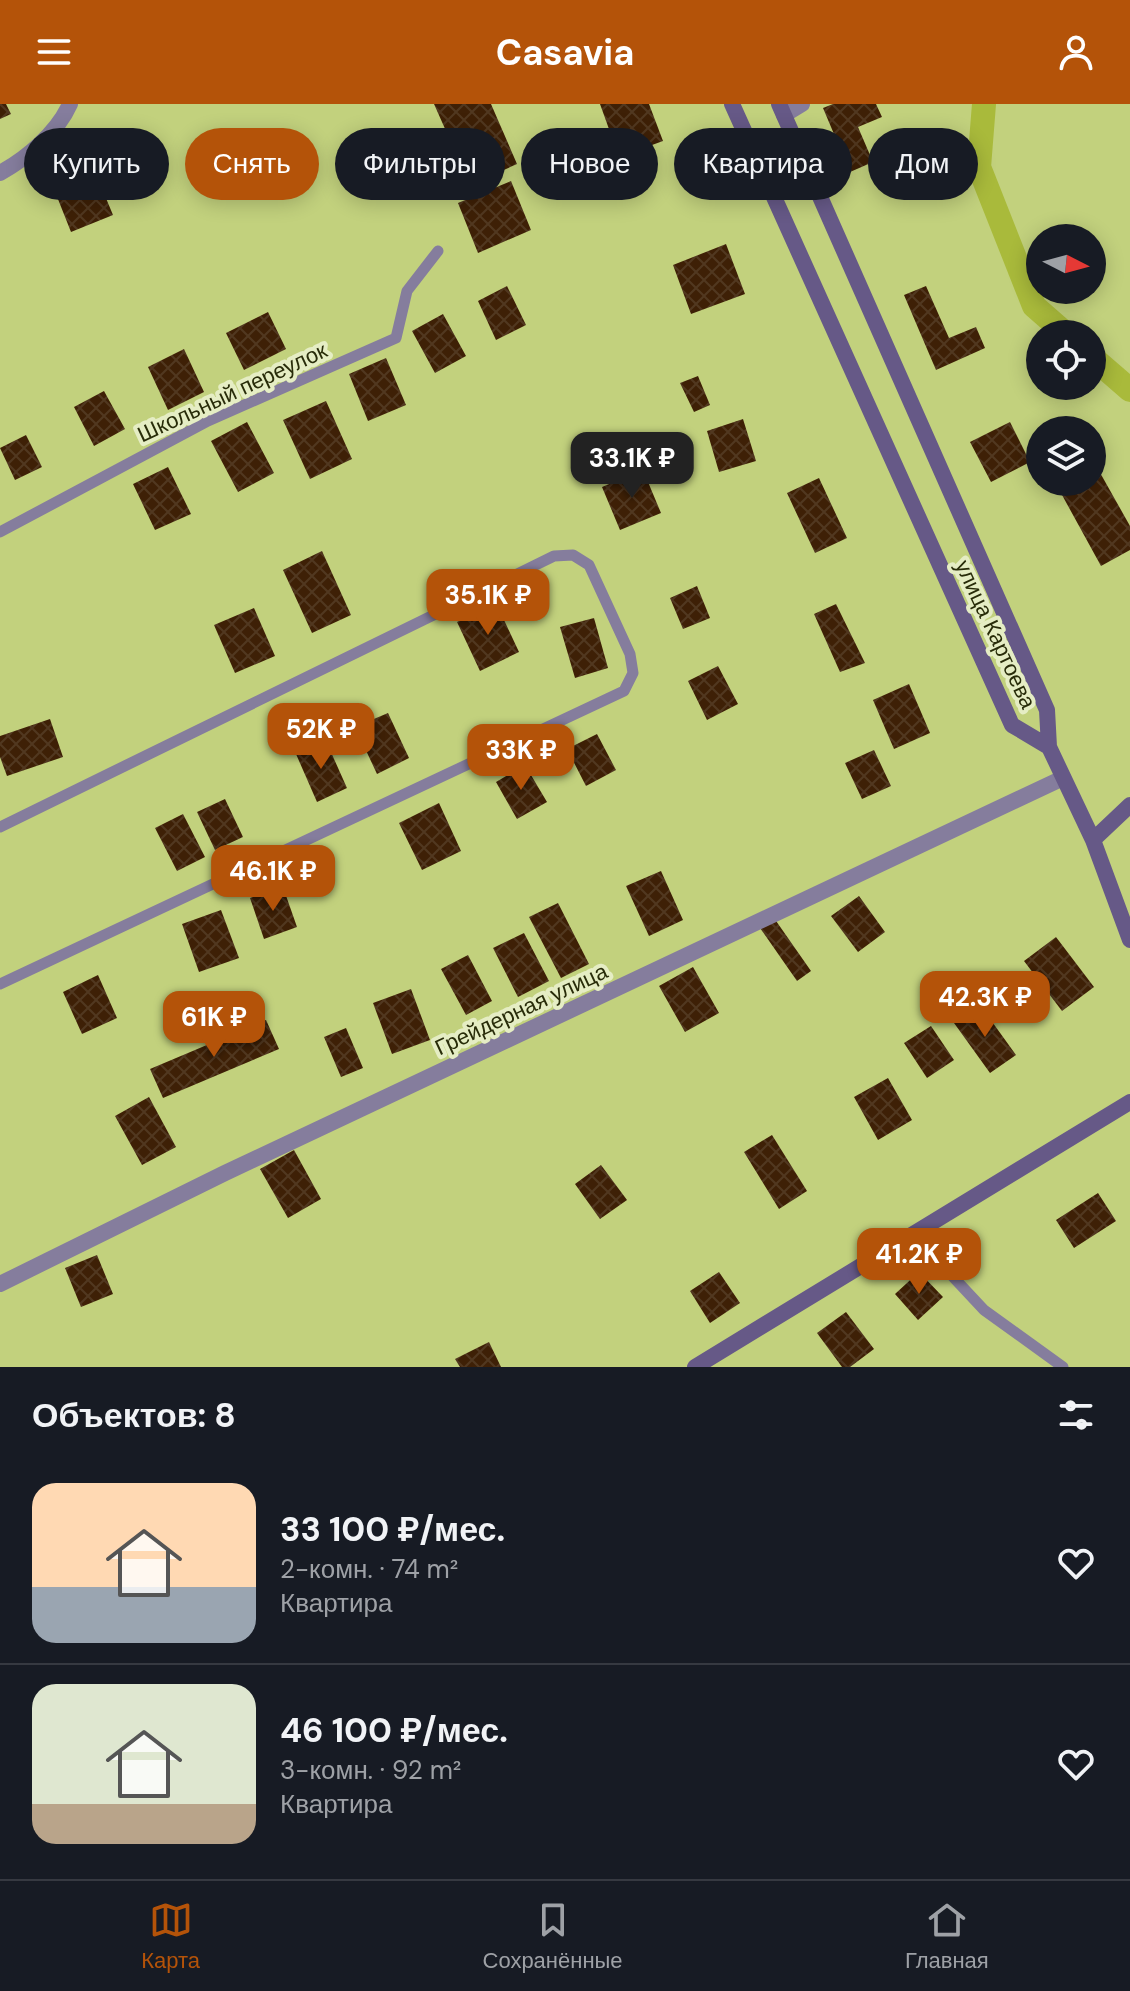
<!DOCTYPE html>
<html lang="ru">
<head>
<meta charset="utf-8">
<style>
	:root { --surface:#171b24; --page:#242831; --text:#f1f3f6; --muted:#9ea1a6; --line:#363941; --accent:#b45309 }
	body { margin:0; font-family:"DM Sans",sans-serif; background:var(--page); color:var(--text); height:100vh; display:flex; flex-direction:column; font-size:30px; white-space:nowrap }
	* { box-sizing:border-box; margin:0 }
	p { font-size:26px; color:var(--muted) }
	.icon { flex:none; width:44px; height:44px; fill:none; stroke:currentColor; stroke-width:2; stroke-linecap:round; stroke-linejoin:round }
	.map { position:relative; height:1263px; overflow:hidden }
	.drawer { display:flex; flex-direction:column; background:var(--surface); flex:1 }
	.drawer>* { flex:none }
	.top-card { position:absolute; left:24px; top:24px; width:1082px; height:72px; display:flex; gap:16px }
	.needle { width:52px; rotate:96deg }
	.controls { position:absolute; left:1026px; top:120px; display:grid; gap:16px }
	.controls a { display:grid; place-items:center; width:80px; height:80px; border-radius:50%; background:var(--surface); box-shadow:0 4px 20px #0003; font-size:40px }
	.price { position:absolute; translate:-50% -68px; padding:0 18px; border-radius:16px; background:var(--accent); color:#fff; font-size:26px; line-height:52px; filter:drop-shadow(0 2px 4px #0008) }
	.price::after { content:''; position:absolute; left:50%; top:48px; width:24px; height:18px; margin-left:-12px; background:inherit; clip-path:polygon(0 0,100% 0,50% 100%) }
	.price.active { background:#222; color:#fff }
	ul { padding:0; list-style:none }
	li { display:flex; align-items:center; gap:24px; height:200px; padding:0 32px }
	li+li { border-top:2px solid var(--line) }
	li span { display:grid; place-items:center; flex:none; width:224px; height:160px; border-radius:24px; color:#555 }
	li>.icon { margin-inline-start:auto }
	span .icon { width:96px; height:96px; fill:#fffc; stroke-width:1 }
	li b { font-size:34px }
	h2 { display:flex; justify-content:space-between; align-items:center; height:96px; padding:0 32px; font-size:34px }
	.chip { padding:0 28px; border-radius:36px; background:var(--surface); box-shadow:0 4px 20px #0003; font-size:28px; line-height:72px }
	.chip.active { background:var(--accent); color:#fff }
	header { display:flex; justify-content:space-between; align-items:center; height:104px; padding:0 32px; background:var(--accent); color:#fff; font-size:36px; font-weight:700 }
	.menu { display:flex; justify-content:space-around; align-items:center; height:112px; border-top:2px solid var(--line); background:var(--surface); font-size:22px; color:var(--muted) }
	.menu a { display:grid; justify-items:center; gap:4px }
	.menu .active { color:var(--accent) }
	.map>svg:first-child { display:block }
	.lines { fill:none; stroke-linecap:round; stroke-linejoin:round }
	.canal { stroke:#a9ba3b; stroke-width:24 }
	.building { fill:url(#building-cross-hatch) }
	.lane { stroke:#857d9d; stroke-width:11 }
	.street { stroke:#857d9d; stroke-width:16 }
	.secondary { stroke:#665987; stroke-width:16 }
	.labels { text-anchor:middle; stroke-width:8; stroke-linejoin:round; paint-order:stroke }
	.street-label { font-size:22px; fill:#282c09; stroke:#e5edc4 }
</style>
</head>
<body>
<header><svg class="icon" aria-label="menu" viewBox="0 0 24 24"><path d="M4 6h16M4 12h16M4 18h16"/></svg>Casavia<svg class="icon" aria-label="person" viewBox="0 0 24 24"><circle cx="12" cy="8" r="4"/><path d="M4 21q1-7 8-7t8 7"/></svg></header>
<div class="map">
<svg width="1130" height="1263" viewBox="0 0 1130 1263">
	<defs>
		<pattern id="building-cross-hatch" width="8" height="8" patternUnits="userSpaceOnUse" patternTransform="scale(2)"><rect width="8" height="8" fill="#3e2006"/><path d="M0 0l8 8M0 8l8-8" fill="none" stroke="#513820"/></pattern>
	</defs>
	<rect width="100%" height="100%" fill="#c2d17d"/>
	<g class="lines">
		<path class="canal" d="M984,0l-5,63 55,139 32,28
			M1092,253l38,33"/>
	</g>
	<path class="building" d="M0,0h6l5,10 -11,5z
		M434,0h57l26,60 -47,21z
		M600,0h49l14,37 -44,16z
		M833,0h43l6,13 -24,10 15,35 -23,10 -27,-64z
		M93,63l20,48 -42,17 -19,-48z
		M511,77l20,49 -53,23 -20,-50z
		M726,140l19,50 -54,20 -18,-49z
		M507,182l19,39 -30,15 -18,-39z
		M926,182l23,52 27,-11 9,21 -49,22 -32,-75z
		M268,208l18,37 -42,21 -18,-37z
		M443,210l23,42 -31,17 -23,-42z
		M184,245l20,43 -36,18 -20,-43z
		M386,254l20,47 -38,16 -19,-47z
		M698,272l12,29 -16,7 -14,-29z
		M104,287l21,38 -31,17 -20,-39z
		M326,297l26,58 -42,20 -27,-59z
		M743,315l13,42 -37,11 -12,-41z
		M247,318l27,51 -36,19 -27,-51z
		M1010,318l20,40 -39,20 -21,-40z
		M26,331l16,32 -27,13 -15,-32z
		M1094,358l36,64v24l-29,16 -45,-82 36,-2z
		M168,363l23,47 -36,16 -22,-46z
		M643,366l18,43 -41,17 -18,-43z
		M819,374l28,60 -32,15 -28,-60z
		M322,447l29,64 -39,18 -29,-63z
		M697,482l13,32 -27,11 -13,-31z
		M496,499l23,49 -39,19 -23,-49z
		M836,500l29,59 -25,9 -26,-58z
		M254,504l21,48 -40,17 -21,-48z
		M594,514l14,50 -33,10 -15,-51z
		M718,562l20,38 -31,16 -19,-39z
		M909,580l21,49 -36,16 -21,-49z
		M388,609l21,45 -32,16 -22,-47z
		M50,615l13,38 -56,19 -7,-19v-21z
		M597,630l19,36 -30,16 -19,-37z
		M326,637l21,47 -30,14 -21,-48z
		M874,646l17,36 -29,13 -17,-36z
		M525,661l22,37 -30,17 -21,-37z
		M225,695l18,38 -28,13 -18,-38z
		M439,699l22,48 -39,19 -23,-47z
		M183,710l22,43 -28,14 -22,-43z
		M661,767l22,49 -34,16 -23,-50z
		M283,783l14,40 -33,12 -14,-41z
		M859,792l26,36 -27,20 -27,-36z
		M558,799l31,61 -28,14 -32,-61z
		M221,806l18,48 -40,14 -17,-48z
		M774,814l37,53 -14,10 -37,-53z
		M524,829l25,48 -31,16 -25,-49z
		M1056,833l38,50 -32,24 -38,-50z
		M468,851l24,46 -26,14 -25,-46z
		M693,863l26,46 -34,19 -26,-46z
		M98,871l19,43 -35,16 -19,-42z
		M411,885l19,51 -38,14 -19,-51z
		M980,901l36,50 -26,18 -36,-50z
		M266,916l13,29 -116,49 -13,-29z
		M931,922l23,34 -27,18 -23,-35z
		M346,924l17,40 -22,9 -17,-40z
		M888,974l24,42 -34,20 -24,-43z
		M149,993l27,50 -34,18 -27,-49z
		M772,1031l35,56 -28,18 -35,-57z
		M294,1046l27,49 -33,19 -28,-49z
		M601,1061l26,35 -27,19 -25,-35z
		M1098,1089l18,28 -42,27 -18,-28z
		M97,1151l16,39 -32,13 -16,-39z
		M719,1168l21,31 -30,20 -20,-32z
		M919,1168l24,25 -25,23 -23,-26z
		M846,1208l28,37 -24,18h-8l-25,-34z
		M489,1238l12,25h-41l-5,-8z"/>
	<g class="lines">
		<path class="lane" d="M0,428l208,-111 188,-83 11,-47 31,-40
			M0,723l554,-271 19,-1 16,10 41,89 3,19 -9,18 -624,293
			M913,1130l71,76 79,57"/>
		<path class="street" d="M784,11l18,-11
			M0,69c27,-15 57,-40 70,-69
			M0,1180l225,-111 838,-395"/>
		<path class="secondary" d="M732,0l280,621 37,22
			M779,0l268,606 2,37 44,93 37,100
			M1093,736l37,-35
			M695,1263l435,-265"/>
	</g>
	<g class="labels">
		<g class="street-label">
			<text transform="translate(232 288) rotate(-25)" y="8">Школьный переулок</text>
			<text transform="translate(996 530) rotate(65)" y="8">улица Картоева</text>
			<text transform="translate(521 905) rotate(-25)" y="8">Грейдерная улица</text>
		</g>
	</g>
</svg>
<div class="controls">
<a><svg class="needle" viewBox="-14 -14 28 28"><path d="M0-13l5 13h-10z" fill="#e53935"/><path d="M0 13l5-13h-10z" fill="#9ea1a6"/></svg></a>
<a><svg class="icon" aria-label="locate" viewBox="0 0 24 24"><circle cx="12" cy="12" r="6"/><path d="M12 2v4M12 18v4M2 12h4M18 12h4"/></svg></a>
<a><svg class="icon" aria-label="layers" viewBox="0 0 24 24"><path d="M12 4l9 5-9 5-9-5zM3 14l9 5 9-5"/></svg></a>
</div>
<b class="price active" style="left:632px;top:396px">33.1K ₽</b>
<b class="price" style="left:488px;top:533px">35.1K ₽</b>
<b class="price" style="left:321px;top:667px">52K ₽</b>
<b class="price" style="left:521px;top:688px">33K ₽</b>
<b class="price" style="left:273px;top:809px">46.1K ₽</b>
<b class="price" style="left:985px;top:935px">42.3K ₽</b>
<b class="price" style="left:214px;top:955px">61K ₽</b>
<b class="price" style="left:919px;top:1192px">41.2K ₽</b>
<div class="top-card">
<a class="chip">Купить</a>
<a class="chip active">Снять</a>
<a class="chip">Фильтры</a>
<a class="chip">Новое</a>
<a class="chip">Квартира</a>
<a class="chip">Дом</a>
</div>
</div>
<section class="drawer">
<h2>Объектов: 8<svg class="icon" aria-label="filters" viewBox="0 0 24 24"><path d="M4 7h16M4 17h16"/><circle cx="9" cy="7" r="2"/><circle cx="15" cy="17" r="2"/></svg></h2>
<ul>
<li><span style="background:linear-gradient(#ffd9b3 65%,#9aa5b1 0)"><svg class="icon" aria-label="home" viewBox="0 0 24 24"><path d="M3 11l9-7 9 7M6 9v11h12V9"/></svg></span><div><b>33 100 ₽/мес.</b><p>2-комн. · 74 m²</p><p>Квартира</p></div><svg class="icon" aria-label="heart" viewBox="0 0 24 24"><path d="M12 20l-8-8c-3-5 5-10 8-4 3-6 11-1 8 4z"/></svg></li>
<li><span style="background:linear-gradient(#dfe7d0 75%,#b9a48a 0)"><svg class="icon" aria-label="home" viewBox="0 0 24 24"><path d="M3 11l9-7 9 7M6 9v11h12V9"/></svg></span><div><b>46 100 ₽/мес.</b><p>3-комн. · 92 m²</p><p>Квартира</p></div><svg class="icon" aria-label="heart" viewBox="0 0 24 24"><path d="M12 20l-8-8c-3-5 5-10 8-4 3-6 11-1 8 4z"/></svg></li>
</ul>
</section>
<nav class="menu">
<a class="active"><svg class="icon" aria-label="map" viewBox="0 0 24 24"><path d="M3 6l6-2 6 2 6-2v14l-6 2-6-2-6 2zM9 4v14M15 6v14"/></svg>Карта</a>
<a><svg class="icon" aria-label="saved" viewBox="0 0 24 24"><path d="M7 4h10v16l-5-4-5 4z"/></svg>Сохранённые</a>
<a><svg class="icon" aria-label="home" viewBox="0 0 24 24"><path d="M3 11l9-7 9 7M6 9v11h12V9"/></svg>Главная</a>
</nav>
</body>
</html>
